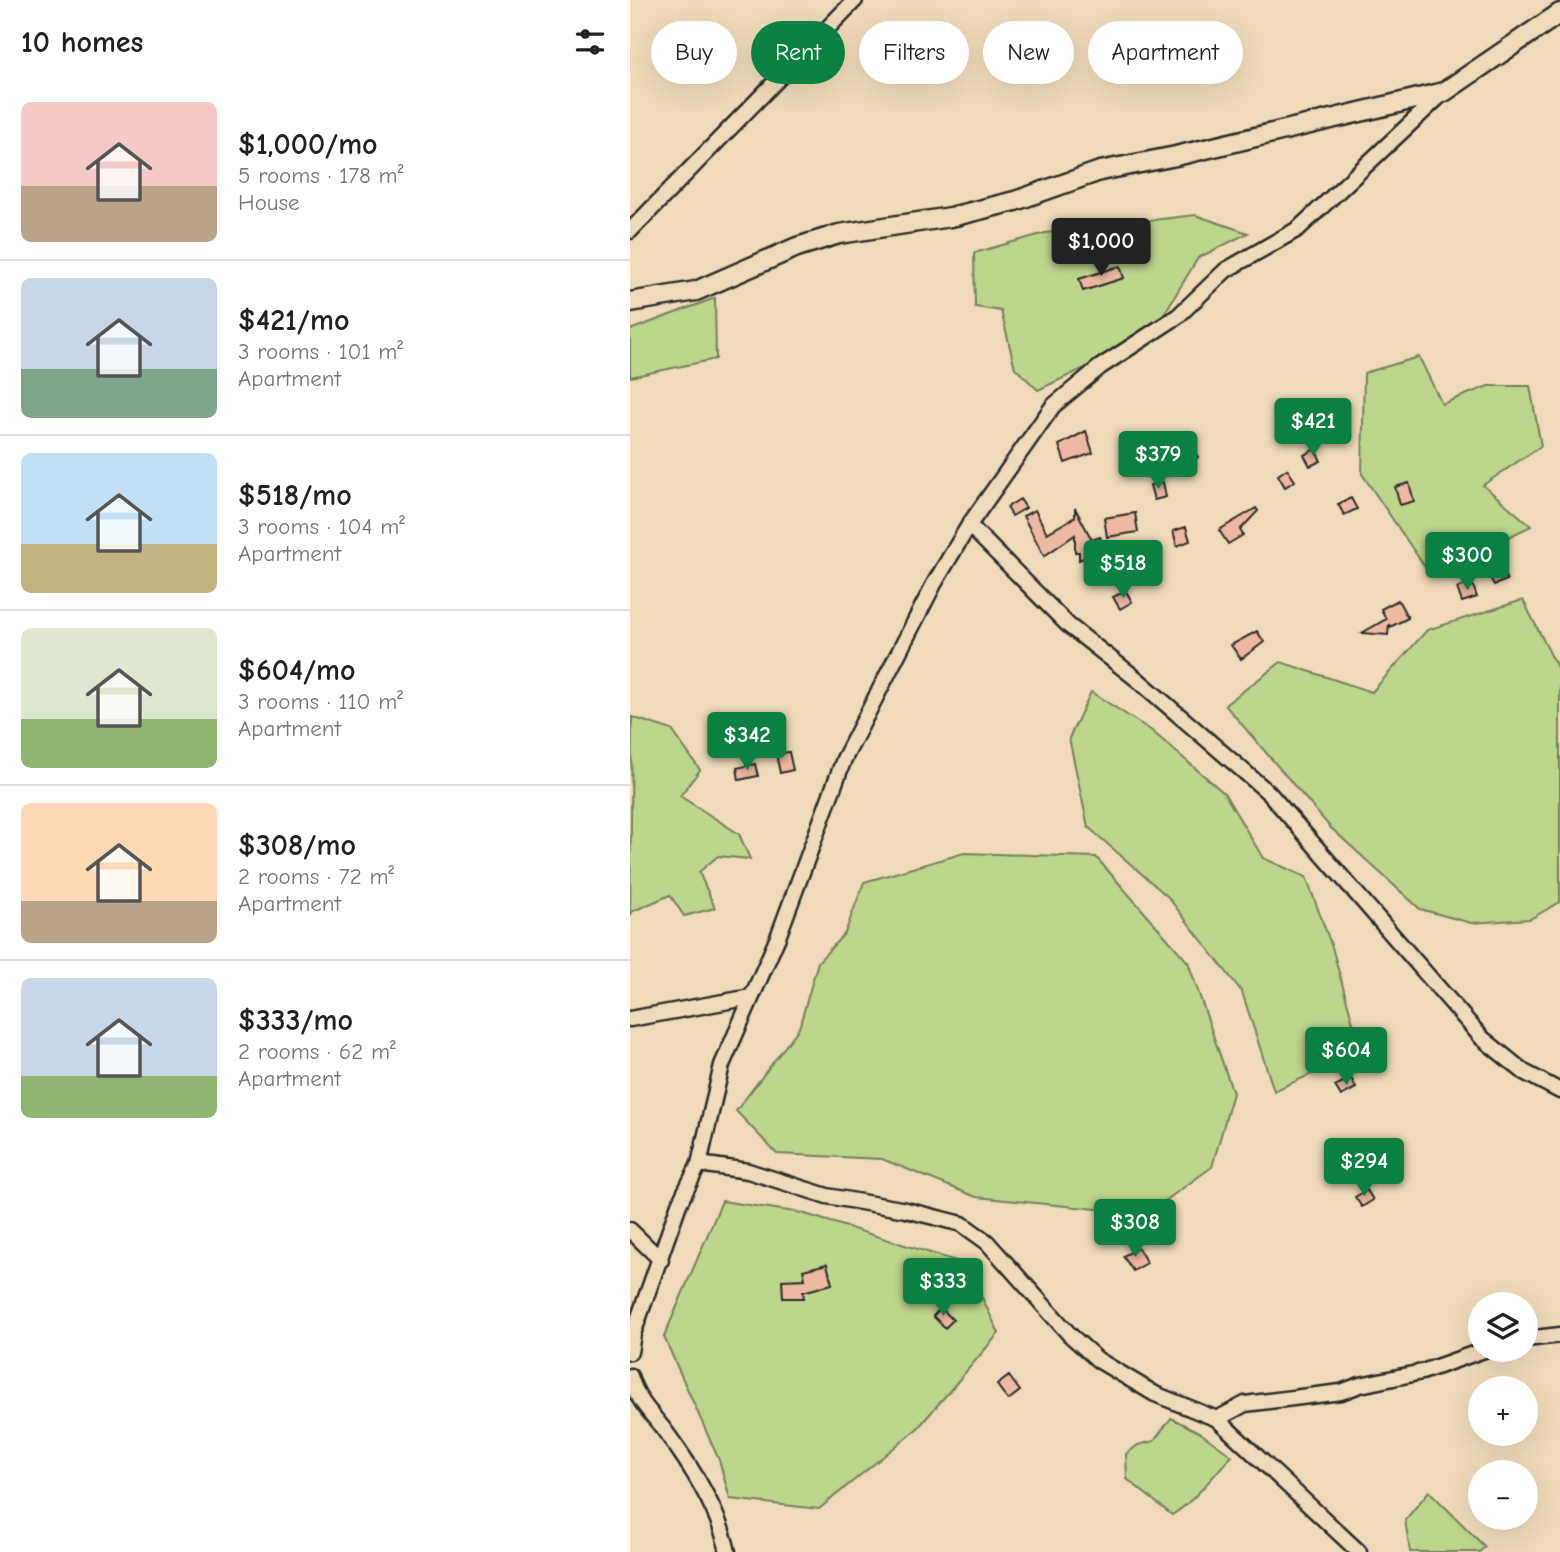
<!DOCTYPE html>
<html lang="en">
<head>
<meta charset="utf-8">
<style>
	:root { --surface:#fff; --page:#f2f2f2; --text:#202124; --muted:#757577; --line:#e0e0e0; --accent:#0b8043 }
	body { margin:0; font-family:"Comic Neue",sans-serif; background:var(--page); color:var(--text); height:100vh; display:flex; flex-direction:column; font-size:26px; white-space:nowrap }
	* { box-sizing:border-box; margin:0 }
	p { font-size:23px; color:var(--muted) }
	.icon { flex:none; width:38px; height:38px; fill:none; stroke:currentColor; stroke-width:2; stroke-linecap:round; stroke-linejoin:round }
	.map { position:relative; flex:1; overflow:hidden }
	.side { display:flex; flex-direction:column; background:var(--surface); width:630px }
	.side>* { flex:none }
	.top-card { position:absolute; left:21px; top:21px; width:665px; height:63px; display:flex; gap:14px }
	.tools { position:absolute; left:838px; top:1292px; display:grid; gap:14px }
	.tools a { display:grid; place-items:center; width:70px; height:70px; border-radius:50%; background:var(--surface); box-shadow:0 7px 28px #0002; font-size:35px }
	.price { position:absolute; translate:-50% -60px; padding:0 16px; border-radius:7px; background:var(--accent); color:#fff; font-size:23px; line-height:46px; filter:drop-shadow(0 2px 4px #0008) }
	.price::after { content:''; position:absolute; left:50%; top:42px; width:21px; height:16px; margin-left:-10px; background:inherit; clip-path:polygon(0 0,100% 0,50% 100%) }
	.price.selected { background:#222; color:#fff }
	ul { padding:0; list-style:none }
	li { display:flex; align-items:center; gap:21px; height:175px; padding:0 21px }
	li+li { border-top:2px solid var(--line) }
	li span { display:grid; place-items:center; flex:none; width:196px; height:140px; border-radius:10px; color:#555 }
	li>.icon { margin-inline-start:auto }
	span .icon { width:84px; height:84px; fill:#fffc; stroke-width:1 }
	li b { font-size:30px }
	h2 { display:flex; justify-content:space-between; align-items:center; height:84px; padding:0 21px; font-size:30px }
	.pill { padding:0 24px; border-radius:32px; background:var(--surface); box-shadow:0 7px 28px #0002; font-size:24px; line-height:63px }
	.pill.selected { background:var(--accent); color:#fff }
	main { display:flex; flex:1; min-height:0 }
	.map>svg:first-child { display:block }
	.green { fill:#bed58c; stroke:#74805c; stroke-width:2 }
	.building { fill:#eeb8a1; stroke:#2b2b2b; stroke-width:2 }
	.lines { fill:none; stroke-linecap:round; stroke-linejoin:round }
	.minor-casing { stroke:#2b2b2b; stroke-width:19 }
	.tertiary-casing { stroke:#2b2b2b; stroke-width:23 }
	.minor { stroke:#efdbb9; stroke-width:14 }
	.tertiary { stroke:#efdbb9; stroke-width:18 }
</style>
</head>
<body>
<main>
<section class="side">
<h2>10 homes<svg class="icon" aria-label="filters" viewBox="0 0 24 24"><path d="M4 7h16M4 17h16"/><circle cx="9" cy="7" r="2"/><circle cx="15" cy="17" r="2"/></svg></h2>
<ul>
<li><span style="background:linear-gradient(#f6c9c9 60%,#b9a48a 0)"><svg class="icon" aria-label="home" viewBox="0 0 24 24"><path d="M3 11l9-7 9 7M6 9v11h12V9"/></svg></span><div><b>$1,000/mo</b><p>5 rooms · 178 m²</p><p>House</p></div></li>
<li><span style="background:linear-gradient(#c9d6e8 65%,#7fa58c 0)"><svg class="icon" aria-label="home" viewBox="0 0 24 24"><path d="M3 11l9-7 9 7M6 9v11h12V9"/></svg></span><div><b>$421/mo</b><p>3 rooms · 101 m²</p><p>Apartment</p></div></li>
<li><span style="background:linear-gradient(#bfe0f5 65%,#c2b280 0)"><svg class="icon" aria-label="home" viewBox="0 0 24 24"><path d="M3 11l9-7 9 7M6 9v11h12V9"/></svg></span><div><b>$518/mo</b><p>3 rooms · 104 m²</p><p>Apartment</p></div></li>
<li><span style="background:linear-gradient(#dfe7d0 65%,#8fb573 0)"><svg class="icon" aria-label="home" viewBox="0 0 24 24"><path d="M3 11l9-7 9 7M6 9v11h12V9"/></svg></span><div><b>$604/mo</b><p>3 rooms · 110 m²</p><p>Apartment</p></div></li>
<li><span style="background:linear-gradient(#ffd9b3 70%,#b9a48a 0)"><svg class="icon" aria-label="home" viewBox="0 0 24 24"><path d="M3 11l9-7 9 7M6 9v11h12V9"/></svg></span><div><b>$308/mo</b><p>2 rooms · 72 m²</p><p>Apartment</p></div></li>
<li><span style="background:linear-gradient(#c9d6e8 70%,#8fb573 0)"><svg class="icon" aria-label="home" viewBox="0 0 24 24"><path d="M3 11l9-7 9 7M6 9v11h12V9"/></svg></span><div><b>$333/mo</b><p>2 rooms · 62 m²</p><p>Apartment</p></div></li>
</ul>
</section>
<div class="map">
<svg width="930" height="1552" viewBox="0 0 930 1552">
	<rect width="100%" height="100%" fill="#efdbb9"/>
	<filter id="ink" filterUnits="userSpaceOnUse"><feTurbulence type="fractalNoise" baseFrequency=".0143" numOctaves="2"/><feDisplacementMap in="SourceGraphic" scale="14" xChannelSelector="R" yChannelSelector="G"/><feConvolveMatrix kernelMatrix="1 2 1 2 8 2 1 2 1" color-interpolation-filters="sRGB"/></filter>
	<g filter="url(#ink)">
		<path class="green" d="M565,215l53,18 -50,25 -37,61 -57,40 -66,31 -23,-22 -14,-57 -26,-4 -1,-54 71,-20z
			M85,298l1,61 -86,18v-47z
			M789,357l23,47 46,-18h42l11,60 -58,39 48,41 -100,50 -69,-102 2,-101z
			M893,600l37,73v229l-30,17 -59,4 -51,-14 -90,-82 -105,-122 56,-43 91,30 55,-62z
			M461,692l61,39 72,62 39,65 43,19 26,70 29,105 -87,39 -32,-99 -75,-96 -79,-69 -19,-89z
			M2,717l40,13 28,40 -20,26 59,38 11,25 -32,-3 -19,16 16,36 -31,8 -14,-21 -39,17 -1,5z
			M334,853l132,4 92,105 45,131 -21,74 -65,47 -171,-17 -94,-38 -105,-5 -41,-43 63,-83 19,-66 27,-29 19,-51z
			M92,1201l80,12 164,51 33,69 -81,95 -99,81 -89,-10 -11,-39 -55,-123z
			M541,1418l28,14 33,24c-21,21 -36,44 -60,59l-45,-36 -1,-25 12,-9 16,-4z
			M799,1491l56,56 -6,5h-69l-5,-32z"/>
		<path class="building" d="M490,266l4,12 -41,13 -4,-12z
			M456,431l7,22 -28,10 -6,-18z
			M559,444l9,13 -17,11 -6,-9 4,-3 -3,-4z
			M685,449l6,12 -11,5 -6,-11z
			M657,469l8,12 -10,6 -7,-12z
			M533,482l3,15 -12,3 -4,-15z
			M779,483l5,18 -14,4 -5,-18z
			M721,498l6,11 -13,6 -6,-11z
			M390,499l6,9 -14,8 -5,-9z
			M445,508l17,32 8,-3 6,12 -27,11v-8h-4v-17l-31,21 -21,-40 12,-6 12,23 28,-16z
			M626,508l2,3 -18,19 3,5 -15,9 -9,-14z
			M505,513l3,19 -31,5 -3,-19z
			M556,527l4,14 -13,5 -4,-15z
			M870,566l7,14 -13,5 -7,-13z
			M842,583l5,14 -15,5 -5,-14z
			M496,591l6,11 -12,7 -7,-12z
			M768,600l10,18 -18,9 -1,-3 -1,11 -26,-2 24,-14 -5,-10z
			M627,631l7,11 -23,17 -10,-14z
			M159,752l4,18 -13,3 -4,-19z
			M125,764l3,12 -19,4 -2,-12z
			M721,1078l5,10 -15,8 -6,-10z
			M737,1190l6,10 -11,7 -7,-10z
			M508,1248l9,15 -14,8 -10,-15z
			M197,1264l5,20 -29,8 1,6h-21l-1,-18 23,-1 -2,-9z
			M311,1308l12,12 -8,8 -12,-12z
			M379,1376l11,15 -12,9 -11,-15z"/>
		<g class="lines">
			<defs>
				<path id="minor" d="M0,231l225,-231
					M339,525l99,100 70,55 131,113 213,245 42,34 36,19
					M0,1019l121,-22
					M69,1164l49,7 79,25 79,14 56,14 25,18 83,93 28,25 57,34 62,25 142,133
					M0,1230l31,30
					M896,1339l34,-4
					M0,1352l3,-18 46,-130 20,-40 23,-99 56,-128 66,-178 90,-175 35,-59 84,-119 47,-39 78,-51 48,-46 72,-41 146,-137
					M0,1376c8,27 22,37 38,59 25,34 51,76 60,117
					M587,1419l28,-15 96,-12 19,-7 62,-13 65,-23"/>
				<path id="tertiary" d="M0,302l66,-11 101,-44 42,-13 112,-17 64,-16 85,-30 76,-15 268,-64 116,-79"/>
			</defs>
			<use href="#minor" class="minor-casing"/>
			<use href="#tertiary" class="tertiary-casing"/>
			<use href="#minor" class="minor"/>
			<use href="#tertiary" class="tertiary"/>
		</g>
	</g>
</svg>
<div class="tools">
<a><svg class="icon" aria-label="layers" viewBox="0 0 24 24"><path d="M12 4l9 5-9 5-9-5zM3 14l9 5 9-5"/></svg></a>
<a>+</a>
<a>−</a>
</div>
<b class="price selected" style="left:471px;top:278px">$1,000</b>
<b class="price" style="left:683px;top:458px">$421</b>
<b class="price" style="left:528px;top:491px">$379</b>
<b class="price" style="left:837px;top:592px">$300</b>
<b class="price" style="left:493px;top:600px">$518</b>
<b class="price" style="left:117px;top:772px">$342</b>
<b class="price" style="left:716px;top:1087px">$604</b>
<b class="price" style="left:734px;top:1198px">$294</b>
<b class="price" style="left:505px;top:1259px">$308</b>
<b class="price" style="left:313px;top:1318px">$333</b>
<div class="top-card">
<a class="pill">Buy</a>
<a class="pill selected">Rent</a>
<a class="pill">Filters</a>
<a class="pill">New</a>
<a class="pill">Apartment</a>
</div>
</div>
</main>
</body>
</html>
